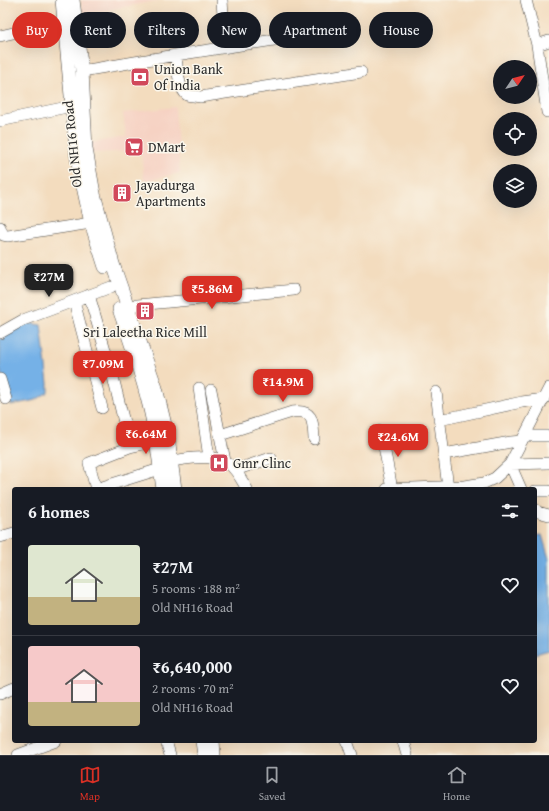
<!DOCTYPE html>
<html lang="en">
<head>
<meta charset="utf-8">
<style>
	:root { --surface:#171b24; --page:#242831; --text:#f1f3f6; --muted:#9ea1a6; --line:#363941; --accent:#d93025 }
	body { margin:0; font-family:"Gentium Book Plus",serif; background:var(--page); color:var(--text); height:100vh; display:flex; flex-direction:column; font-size:15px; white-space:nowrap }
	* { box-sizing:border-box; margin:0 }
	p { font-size:13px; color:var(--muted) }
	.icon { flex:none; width:22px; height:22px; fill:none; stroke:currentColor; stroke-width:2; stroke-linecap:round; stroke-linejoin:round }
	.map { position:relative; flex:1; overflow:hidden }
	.details { position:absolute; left:12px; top:487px; width:525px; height:256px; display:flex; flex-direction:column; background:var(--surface); border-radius:4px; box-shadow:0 4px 16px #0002 }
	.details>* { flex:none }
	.hud { position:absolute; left:12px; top:12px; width:525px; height:36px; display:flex; gap:8px }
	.needle { width:26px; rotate:55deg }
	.fabs { position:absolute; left:493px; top:60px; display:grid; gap:8px }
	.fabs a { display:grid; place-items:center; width:44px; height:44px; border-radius:50%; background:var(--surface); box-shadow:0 4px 16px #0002; font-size:20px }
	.price { position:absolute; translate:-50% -34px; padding:0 9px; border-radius:8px; background:var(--accent); color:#fff; font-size:13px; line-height:26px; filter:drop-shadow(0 1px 2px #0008) }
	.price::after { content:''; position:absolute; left:50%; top:24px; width:12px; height:9px; margin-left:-6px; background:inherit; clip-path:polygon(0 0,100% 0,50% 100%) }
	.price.on { background:#222; color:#fff }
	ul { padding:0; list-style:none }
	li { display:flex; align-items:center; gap:12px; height:100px; padding:0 16px }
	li+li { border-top:1px solid var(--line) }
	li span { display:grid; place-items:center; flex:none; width:112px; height:80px; border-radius:4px; color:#555 }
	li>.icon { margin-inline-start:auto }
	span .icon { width:48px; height:48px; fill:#fffc; stroke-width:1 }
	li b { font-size:17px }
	h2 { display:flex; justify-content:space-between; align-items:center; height:48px; padding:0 16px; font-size:17px }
	.tag { padding:0 14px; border-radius:18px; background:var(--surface); box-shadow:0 4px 16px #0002; font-size:14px; line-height:36px }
	.tag.on { background:var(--accent); color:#fff }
	.tabs { display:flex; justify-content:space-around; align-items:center; height:56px; border-top:1px solid var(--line); background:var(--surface); font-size:11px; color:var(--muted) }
	.tabs a { display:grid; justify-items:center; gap:2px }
	.tabs .on { color:var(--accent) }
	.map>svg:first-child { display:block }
	.built { fill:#f6d2c3 }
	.water { fill:#75b1e7; stroke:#506e89 }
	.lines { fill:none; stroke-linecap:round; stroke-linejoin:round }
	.minor-casing { stroke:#494641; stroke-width:12 }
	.major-casing { stroke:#494641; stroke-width:14 }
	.minor { stroke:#fff; stroke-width:11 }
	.major { stroke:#fff; stroke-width:13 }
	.labels { text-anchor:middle; stroke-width:3; stroke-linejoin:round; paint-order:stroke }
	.poi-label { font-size:14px; fill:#2b2b2b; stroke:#fbf7ec; text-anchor:start }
	.street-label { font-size:14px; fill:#2b2b2b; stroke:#fbf7ec }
</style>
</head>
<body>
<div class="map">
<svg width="549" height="755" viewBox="0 0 549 755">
	<rect width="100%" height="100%" fill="#fbf7ec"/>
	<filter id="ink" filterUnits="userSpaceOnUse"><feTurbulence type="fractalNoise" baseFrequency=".025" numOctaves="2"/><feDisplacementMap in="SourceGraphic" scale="8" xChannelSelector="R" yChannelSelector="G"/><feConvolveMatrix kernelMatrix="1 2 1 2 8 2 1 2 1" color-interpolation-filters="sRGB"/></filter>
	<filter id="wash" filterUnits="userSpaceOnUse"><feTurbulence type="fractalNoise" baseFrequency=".012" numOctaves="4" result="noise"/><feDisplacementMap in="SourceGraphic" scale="16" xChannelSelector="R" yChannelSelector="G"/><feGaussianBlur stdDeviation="0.9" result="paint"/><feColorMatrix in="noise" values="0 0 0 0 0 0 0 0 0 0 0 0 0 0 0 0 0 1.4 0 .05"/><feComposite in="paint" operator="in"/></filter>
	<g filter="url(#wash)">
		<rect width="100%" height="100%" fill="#f3dcbe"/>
		<path class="built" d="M81,0h80l-79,15z
			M175,107l5,66 -36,8 -3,-30 -51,2 -1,-10 37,-6 -3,-24z"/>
		<path class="water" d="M28,323l13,2 7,58v9l-12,8 -25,5 -5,-12 -6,-25v-29l4,-4z
			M542,535l7,24v91l-14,4v-118z"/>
	</g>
	<g filter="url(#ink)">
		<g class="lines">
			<defs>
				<path id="minor" d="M222,0l3,48
					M526,0l11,45 10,67
					M0,36l64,-15
					M537,45l12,-4
					M176,55c1,10 2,34 11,40 3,1 9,1 13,2l161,-25
					M82,71l94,-16 98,-15
					M0,121l72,-15
					M0,227l3,8 5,1 83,-13
					M89,295l24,82 17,70 -41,16 7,26 64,-20
					M74,301l28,107
					M127,306l167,-16
					M0,333l23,-13 88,-33
					M0,379l6,20
					M199,388l10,70
					M211,390l14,71
					M436,392l12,96
					M439,420l83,-18 22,-3
					M381,431l11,58
					M220,435l72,-23c22,-3 21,10 22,27
					M525,436h24
					M130,447l27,-6
					M444,454l67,-12 11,-1
					M171,461c17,-2 43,-8 58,3 8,6 13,17 18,25
					M235,470l36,-12
					M387,489l77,-3 20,-3 11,-5 15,-14 39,-76
					M521,489l-11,-25 39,-1
					M535,491h14
					M535,509l3,3 11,3
					M0,537l14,-4
					M0,694l14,-6
					M166,741l4,14
					M347,741l5,14
					M403,741l4,14
					M18,755l38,-14"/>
				<path id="major" d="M62,0l15,159 14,64 14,44
					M73,0l9,71 4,78 8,45 19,70 43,124 12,49 7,52
					M119,309c11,31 22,63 30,96 7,27 10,56 14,84
					M202,741l2,14
					M213,741l1,14"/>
			</defs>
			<use href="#minor" class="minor-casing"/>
			<use href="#major" class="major-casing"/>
			<use href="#minor" class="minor"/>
			<use href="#major" class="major"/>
		</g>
	</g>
	<defs>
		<symbol id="bank-square" viewBox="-11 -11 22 22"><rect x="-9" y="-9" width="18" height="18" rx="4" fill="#d1495b" stroke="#fbf7ec"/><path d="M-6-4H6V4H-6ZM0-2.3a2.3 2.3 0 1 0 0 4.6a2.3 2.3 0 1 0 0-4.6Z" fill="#fff"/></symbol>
		<symbol id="supermarket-square" viewBox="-11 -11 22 22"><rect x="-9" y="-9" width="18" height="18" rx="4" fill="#d1495b" stroke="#fbf7ec"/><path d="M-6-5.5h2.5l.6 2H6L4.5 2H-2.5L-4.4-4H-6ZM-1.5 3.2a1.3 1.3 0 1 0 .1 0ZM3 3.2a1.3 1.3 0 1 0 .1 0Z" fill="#fff"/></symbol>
		<symbol id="building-square" viewBox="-11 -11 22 22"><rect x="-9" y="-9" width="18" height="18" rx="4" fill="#d1495b" stroke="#fbf7ec"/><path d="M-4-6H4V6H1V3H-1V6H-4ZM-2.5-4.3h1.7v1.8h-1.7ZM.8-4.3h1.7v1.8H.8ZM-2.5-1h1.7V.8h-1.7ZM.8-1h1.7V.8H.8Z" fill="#fff"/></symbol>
		<symbol id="hospital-square" viewBox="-11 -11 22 22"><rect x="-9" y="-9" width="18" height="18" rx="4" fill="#d1495b" stroke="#fbf7ec"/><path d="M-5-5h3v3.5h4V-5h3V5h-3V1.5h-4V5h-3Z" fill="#fff"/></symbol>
	</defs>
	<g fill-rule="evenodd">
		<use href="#bank-square" x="129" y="66" width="22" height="22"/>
		<use href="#supermarket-square" x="123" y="136" width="22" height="22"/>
		<use href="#building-square" x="111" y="182" width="22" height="22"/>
		<use href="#building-square" x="134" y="300" width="22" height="22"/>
		<use href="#hospital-square" x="208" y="452" width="22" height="22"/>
	</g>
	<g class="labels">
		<g class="poi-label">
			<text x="154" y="74">Union Bank<tspan x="154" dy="16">Of India</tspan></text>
			<text x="148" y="152">DMart</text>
			<text x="136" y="190">Jayadurga<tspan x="136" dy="16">Apartments</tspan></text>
			<text x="145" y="337" text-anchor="middle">Sri Laleetha Rice Mill</text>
			<text x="233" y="468">Gmr Clinc</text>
		</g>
		<g class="street-label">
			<text transform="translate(72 144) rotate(-96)" y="5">Old NH16 Road</text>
		</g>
	</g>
</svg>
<div class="fabs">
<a><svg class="needle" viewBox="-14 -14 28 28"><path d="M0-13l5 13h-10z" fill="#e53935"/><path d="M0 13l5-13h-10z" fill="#9ea1a6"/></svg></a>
<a><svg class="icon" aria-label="locate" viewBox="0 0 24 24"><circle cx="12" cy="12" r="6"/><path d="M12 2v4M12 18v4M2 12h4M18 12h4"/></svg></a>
<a><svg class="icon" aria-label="layers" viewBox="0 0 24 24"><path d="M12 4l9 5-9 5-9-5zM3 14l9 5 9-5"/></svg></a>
</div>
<b class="price on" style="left:49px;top:298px">₹27M</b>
<b class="price" style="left:212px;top:310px">₹5.86M</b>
<b class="price" style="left:103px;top:385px">₹7.09M</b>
<b class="price" style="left:283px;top:403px">₹14.9M</b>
<b class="price" style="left:146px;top:455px">₹6.64M</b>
<b class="price" style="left:398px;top:458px">₹24.6M</b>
<div class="hud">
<a class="tag on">Buy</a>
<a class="tag">Rent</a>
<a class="tag">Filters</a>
<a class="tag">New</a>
<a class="tag">Apartment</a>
<a class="tag">House</a>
</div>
<section class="details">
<h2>6 homes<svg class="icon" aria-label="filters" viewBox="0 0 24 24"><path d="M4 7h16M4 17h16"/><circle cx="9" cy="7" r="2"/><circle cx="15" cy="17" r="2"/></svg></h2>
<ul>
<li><span style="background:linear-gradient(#dfe7d0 65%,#c2b280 0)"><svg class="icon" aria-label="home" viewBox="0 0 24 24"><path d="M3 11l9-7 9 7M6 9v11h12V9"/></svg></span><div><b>₹27M</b><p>5 rooms · 188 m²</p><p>Old NH16 Road</p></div><svg class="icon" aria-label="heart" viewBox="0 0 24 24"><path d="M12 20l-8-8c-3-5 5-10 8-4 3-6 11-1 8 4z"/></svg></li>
<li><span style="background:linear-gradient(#f6c9c9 70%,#c2b280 0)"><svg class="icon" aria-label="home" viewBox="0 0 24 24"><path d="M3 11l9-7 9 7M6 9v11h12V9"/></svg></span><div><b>₹6,640,000</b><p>2 rooms · 70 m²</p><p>Old NH16 Road</p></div><svg class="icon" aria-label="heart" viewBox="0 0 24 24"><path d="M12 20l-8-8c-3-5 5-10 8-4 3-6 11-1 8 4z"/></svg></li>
</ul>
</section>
</div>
<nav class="tabs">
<a class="on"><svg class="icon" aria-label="map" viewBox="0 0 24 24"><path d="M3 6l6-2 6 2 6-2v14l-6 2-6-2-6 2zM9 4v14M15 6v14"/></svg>Map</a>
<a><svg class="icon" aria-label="saved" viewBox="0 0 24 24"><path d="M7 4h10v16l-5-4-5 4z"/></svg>Saved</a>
<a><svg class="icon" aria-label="home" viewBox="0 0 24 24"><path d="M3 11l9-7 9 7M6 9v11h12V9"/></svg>Home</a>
</nav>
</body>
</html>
